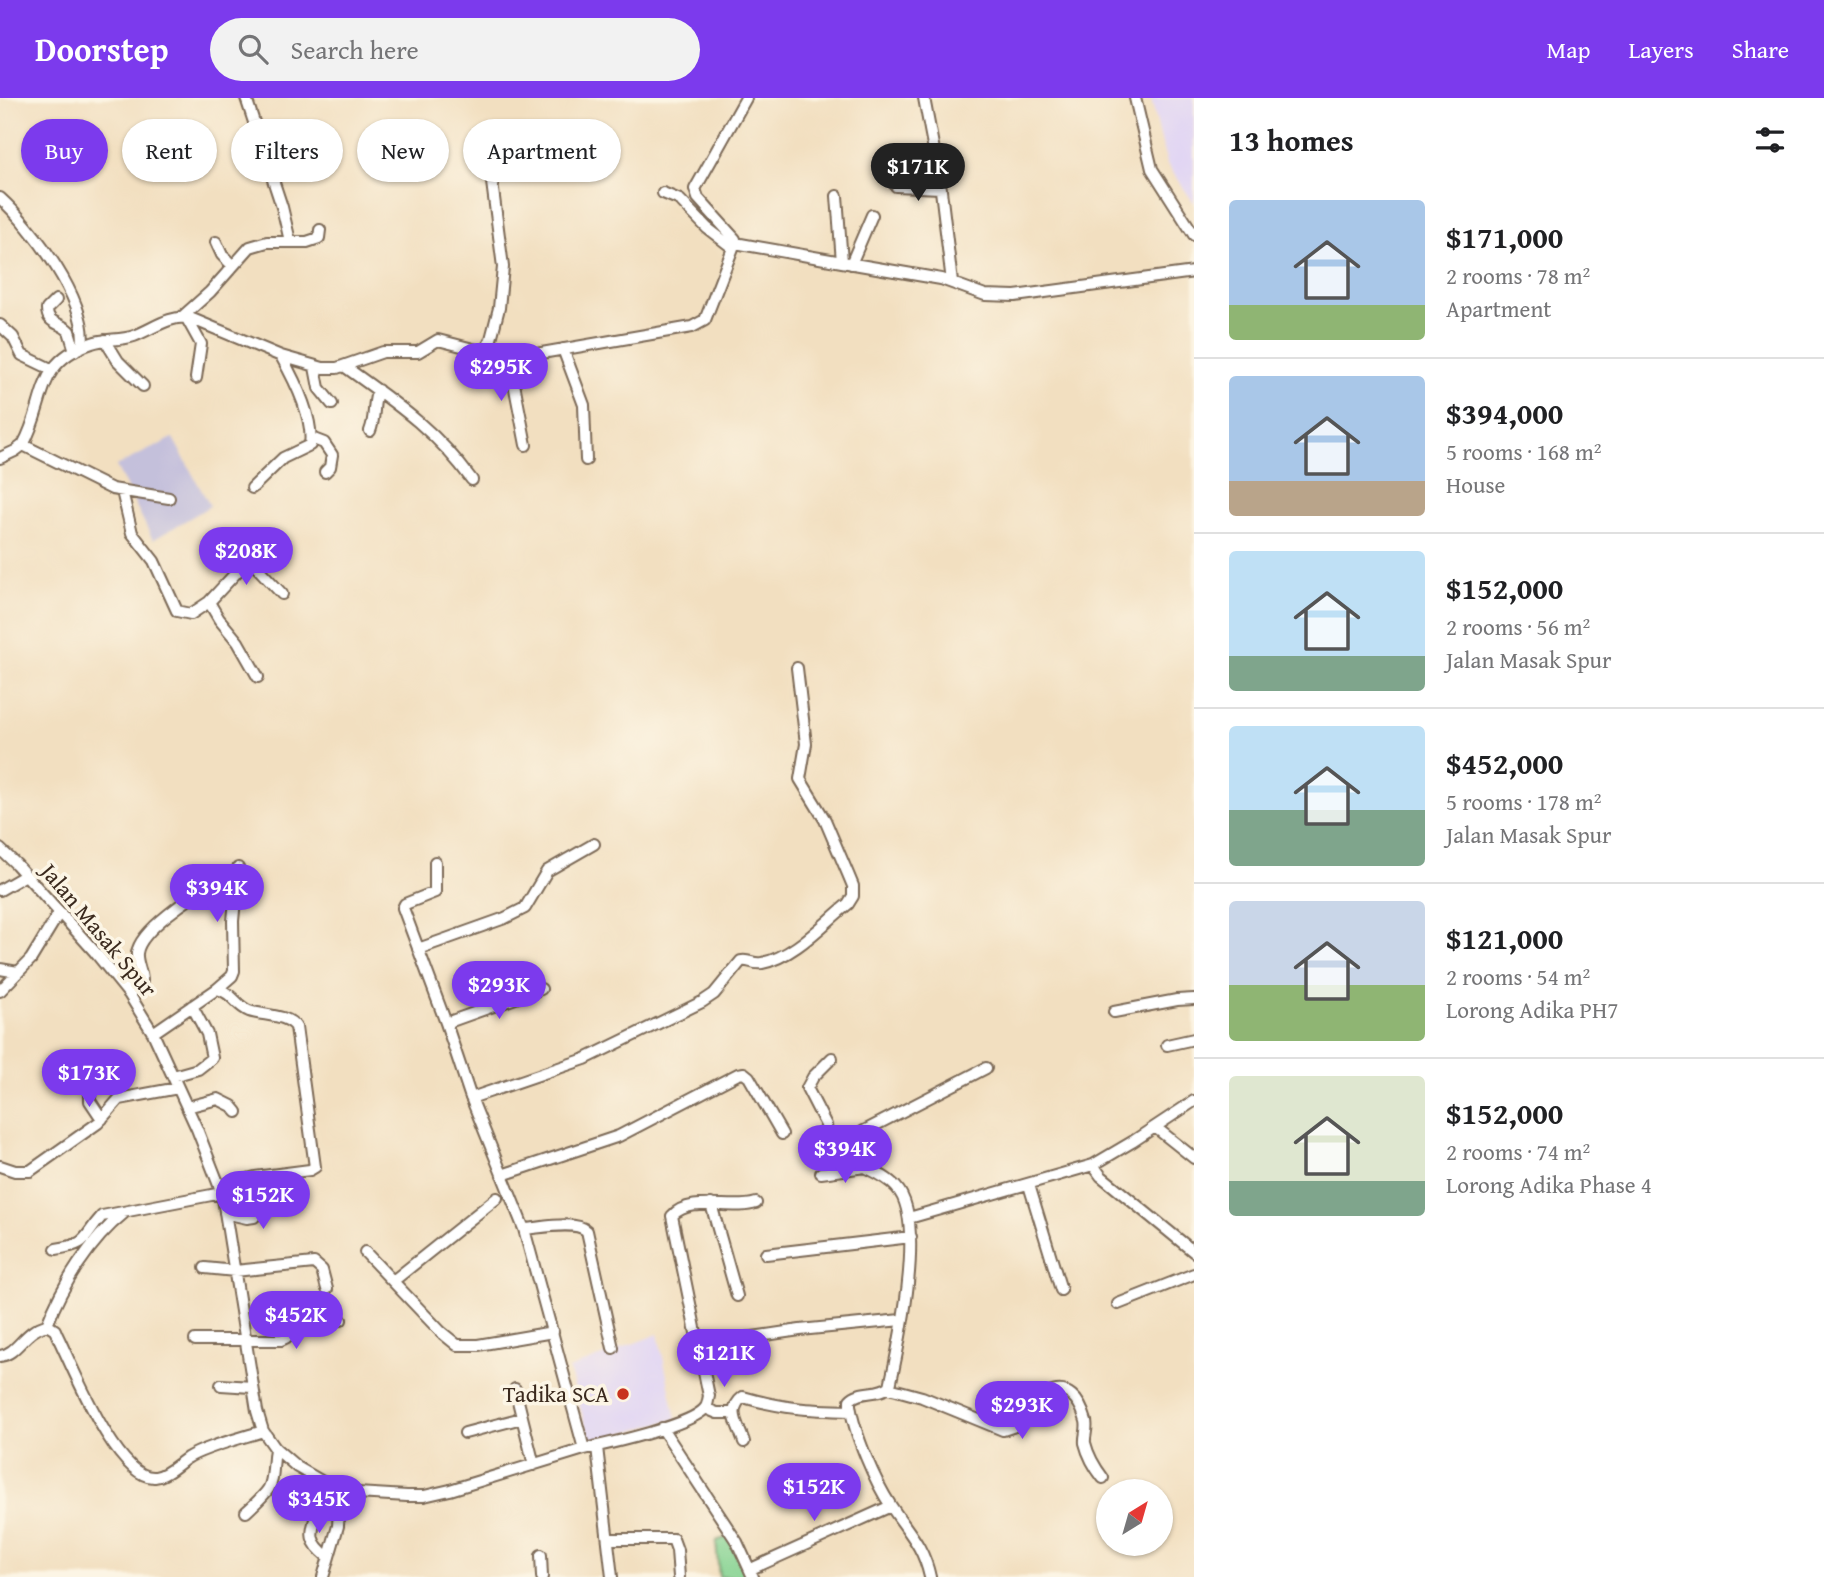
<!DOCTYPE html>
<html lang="en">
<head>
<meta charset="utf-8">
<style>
	:root { --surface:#fff; --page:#f2f2f2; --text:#202124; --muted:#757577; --line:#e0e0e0; --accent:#7c3aed }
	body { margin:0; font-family:"Gentium Book Plus",serif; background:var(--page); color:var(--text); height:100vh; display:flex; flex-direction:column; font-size:26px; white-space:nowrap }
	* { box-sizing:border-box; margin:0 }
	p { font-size:23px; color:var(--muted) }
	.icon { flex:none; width:38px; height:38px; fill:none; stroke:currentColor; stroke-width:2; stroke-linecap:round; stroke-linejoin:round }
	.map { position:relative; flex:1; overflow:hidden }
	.drawer { display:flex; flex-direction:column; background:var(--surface); width:630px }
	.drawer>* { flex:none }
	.guide { position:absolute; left:21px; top:21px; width:665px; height:63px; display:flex; gap:14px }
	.needle { width:46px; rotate:37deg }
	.tools { position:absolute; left:1096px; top:1381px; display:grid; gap:14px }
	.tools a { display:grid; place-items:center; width:77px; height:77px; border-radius:50%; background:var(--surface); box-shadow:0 2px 5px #0004; font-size:35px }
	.price { position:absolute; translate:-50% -60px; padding:0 16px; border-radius:24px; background:var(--accent); color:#fff; font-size:23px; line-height:46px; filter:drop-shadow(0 2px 4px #0008) }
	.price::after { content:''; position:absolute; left:50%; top:42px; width:21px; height:16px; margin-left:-10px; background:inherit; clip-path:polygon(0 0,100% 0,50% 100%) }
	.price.selected { background:#222; color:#fff }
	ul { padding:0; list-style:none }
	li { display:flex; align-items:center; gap:21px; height:175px; padding:0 35px }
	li+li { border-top:2px solid var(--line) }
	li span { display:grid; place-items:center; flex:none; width:196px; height:140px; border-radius:7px; color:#555 }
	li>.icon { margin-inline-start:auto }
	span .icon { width:84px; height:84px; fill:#fffc; stroke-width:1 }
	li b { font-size:30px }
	h2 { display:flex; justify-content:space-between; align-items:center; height:84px; padding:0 35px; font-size:30px }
	.chip { padding:0 24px; border-radius:32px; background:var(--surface); box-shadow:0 2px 5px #0004; font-size:24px; line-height:63px }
	.chip.selected { background:var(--accent); color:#fff }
	header { display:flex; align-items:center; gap:42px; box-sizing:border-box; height:98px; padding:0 35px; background:var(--accent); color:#fff }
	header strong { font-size:33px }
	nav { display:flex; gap:38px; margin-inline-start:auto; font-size:24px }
	.search { width:490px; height:63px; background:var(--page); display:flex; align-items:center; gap:18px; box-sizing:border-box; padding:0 24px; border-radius:38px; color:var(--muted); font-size:26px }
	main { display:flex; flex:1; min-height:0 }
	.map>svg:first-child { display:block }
	.built { fill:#e0d4f4 }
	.industrial { fill:#c4c0db }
	.green { fill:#85d392; stroke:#607e58; stroke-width:2 }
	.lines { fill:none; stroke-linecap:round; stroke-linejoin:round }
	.minor-casing { stroke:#7b6957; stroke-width:14 }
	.minor { stroke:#fff; stroke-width:10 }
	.poi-dot { fill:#c8321e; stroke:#fcf5e5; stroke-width:2.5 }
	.labels { text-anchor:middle; stroke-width:7; stroke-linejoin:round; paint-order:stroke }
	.street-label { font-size:23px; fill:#3b2a1e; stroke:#fcf5e5 }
	.poi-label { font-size:23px; fill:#3b2a1e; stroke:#fcf5e5; text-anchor:end }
</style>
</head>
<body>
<header>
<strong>Doorstep</strong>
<div class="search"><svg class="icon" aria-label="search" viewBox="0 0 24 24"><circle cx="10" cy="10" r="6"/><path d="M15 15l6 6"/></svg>Search here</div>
<nav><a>Map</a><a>Layers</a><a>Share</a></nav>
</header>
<main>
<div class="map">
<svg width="1194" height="1479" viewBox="0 0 1194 1479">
	<rect width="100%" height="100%" fill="#fcf5e5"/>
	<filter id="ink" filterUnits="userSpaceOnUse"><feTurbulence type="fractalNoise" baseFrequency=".0143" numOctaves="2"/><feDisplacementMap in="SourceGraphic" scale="14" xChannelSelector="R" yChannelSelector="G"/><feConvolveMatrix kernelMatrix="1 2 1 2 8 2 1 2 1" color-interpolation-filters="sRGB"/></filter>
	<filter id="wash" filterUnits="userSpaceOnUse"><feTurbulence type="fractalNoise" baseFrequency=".00686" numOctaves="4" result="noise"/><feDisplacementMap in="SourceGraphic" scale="28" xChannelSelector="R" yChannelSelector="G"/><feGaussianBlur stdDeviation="1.57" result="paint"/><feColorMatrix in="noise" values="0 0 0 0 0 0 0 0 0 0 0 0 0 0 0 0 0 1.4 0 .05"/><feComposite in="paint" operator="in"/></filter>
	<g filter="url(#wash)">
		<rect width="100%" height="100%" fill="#f2dfc0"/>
		<path class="built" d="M1151,0h43v105l-27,-39z
			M658,1236l18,85 -83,22 -4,-3 -20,-69z"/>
		<path class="industrial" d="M173,340l37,68 -57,34 -37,-74z"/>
		<path class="green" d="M728,1439l17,34 1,6h-27l-3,-36z"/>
	</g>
	<g filter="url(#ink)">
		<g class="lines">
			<defs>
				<path id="minor" d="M246,0l36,109 8,34
					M924,0l16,84
					M1135,0l17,71 42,66
					M904,61l14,13 22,10 12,100
					M896,88l45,2
					M663,95l17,7 27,28 26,20
					M837,98l5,66 99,17 44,16 30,1 179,-24
					M0,100c32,29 90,104 82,149
					M216,144l6,13 11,11
					M735,145l107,19
					M851,166l21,-49
					M56,202l-9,9c0,15 13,13 22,22l6,20
					M182,219l28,-25 40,-45 17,-5h40l12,-4 1,-8
					M186,219l15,27 -5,34
					M0,227l13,12 9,18 29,14
					M105,242l13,21 25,25
					M563,251l21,56 2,55
					M485,254l18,5 7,6 16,82
					M507,261l185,-32 13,-7 28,-72 2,-9 -37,-41 -3,-9 51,-91
					M344,268c50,36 91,63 128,114
					M315,269l4,21 13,16
					M370,333c6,-14 2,-28 8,-41
					M311,340l13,5 8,12 -2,12 -5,5
					M23,347l89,44 57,9
					M0,360l15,-7 8,-6c24,-43 11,-83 69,-102 14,-5 28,-2 42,-7 19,-7 35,-21 56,-18l91,38 42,12h14l46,-16h35l20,-12 47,12 6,-13 8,-31 4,-41 -14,-108
					M252,390l31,-30 27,-13c4,-26 -16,-66 -29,-89
					M122,393l10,42 22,28 23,50 14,3 18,-12 10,17 19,23 20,35
					M209,504l38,-41 5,1 30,32
					M0,751l16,15 79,88 34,42 24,39 44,96 25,64 35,218 6,20 12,17 22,19 43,25 67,4h17l26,-6 134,-41 -60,-220 -54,-134 -24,-72 -43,-115 2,-4 30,-12v-30
					M0,792l26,-15
					M418,851l87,-31 20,-10 22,-37 47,-27
					M0,871l18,3
					M217,891l15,-13 2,-5 -1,-50 5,-53
					M0,893l31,-32 28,-46
					M129,896l13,-13c0,-10 -6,-18 -5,-28 3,-23 55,-57 74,-67
					M1114,914l63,-12 17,-1
					M446,925l95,-34
					M153,935l64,-44c15,3 19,17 32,22 15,5 38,3 47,16l19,140 -5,3 -55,7 -35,9
					M1167,947l27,-6
					M832,960l-19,19 -6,11 19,37 1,10 4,4 11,5
					M173,978l25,-7 14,-11 -5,-24 -15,-28
					M90,989v14l12,18
					M471,1000l114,-39 117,-57 12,-8 27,-33c8,-2 12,4 21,2 32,-6 61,-39 86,-59l5,-8v-10l-5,-12 -23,-54 -25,-41 6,-35 -9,-76
					M187,1009l31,-8 14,7 5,6
					M1155,1029l39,31
					M1093,1067l8,11 93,76
					M0,1068l15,5h15l68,-48 21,-24 59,-11
					M821,1075l44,-6
					M502,1077l117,-39 119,-62 6,-1 5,4 33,57
					M1029,1087l32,105
					M711,1106l26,92
					M225,1115l22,5 7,-1 25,-31 10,-1
					M909,1120l184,-53 39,-23 62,-41
					M524,1131c16,-1 52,-9 63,2l26,117
					M56,1151c34,-5 26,-11 46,-33l120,-23
					M365,1154l76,80 16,13h21l75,-13
					M766,1156l145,-17
					M205,1170l30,3 79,-8 8,7 5,19
					M393,1183l104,-83
					M1118,1206l76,-30
					M47,1227c15,-40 43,-85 77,-112
					M195,1242h86c13,-4 10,-14 19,-21 8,-7 31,0 41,1
					M698,1247l102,-15 101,-10
					M0,1258c18,-2 24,-26 47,-31l8,5 2,5c15,30 60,145 98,142 11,-1 22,-12 32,-19 17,-11 55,-20 76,-27
					M221,1287l31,2
					M889,1290l33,9 81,33 15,-5c20,-33 53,-55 68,-4 2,8 -2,15 -1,22 3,12 11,26 18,35
					M515,1291l19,76
					M705,1310l12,5h16
					M662,1330l75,114 16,35
					M465,1335l57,-15
					M744,1344c-5,-16 -18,-32 -1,-45 41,12 66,13 108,14
					M597,1349l15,130
					M584,1351c23,-5 110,-24 122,-42 2,-3 2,-8 3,-11l-37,-180c18,-21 61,-5 84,-13
					M319,1408c-7,26 -14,33 9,51
					M246,1414c32,-29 24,-24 29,-64
					M608,1441h65l4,11 2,27
					M541,1457l1,22
					M751,1471l140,-63
					M323,1479l15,-51 2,-34
					M930,1479c-7,-32 -22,-45 -39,-71 -16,-24 -37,-73 -41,-101v-5c10,-11 29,-4 40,-14 9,-41 37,-167 6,-199 -15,-17 -44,-21 -57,-38l25,-18 122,-63"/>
			</defs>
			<use href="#minor" class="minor-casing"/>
			<use href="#minor" class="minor"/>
		</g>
	</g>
	<circle class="poi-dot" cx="623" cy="1296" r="7"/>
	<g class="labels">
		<g class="street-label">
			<text transform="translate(99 832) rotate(50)" y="8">Jalan Masak Spur</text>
		</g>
		<g class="poi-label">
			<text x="609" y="1304">Tadika SCA</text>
		</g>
	</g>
</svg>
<div class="tools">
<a><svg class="needle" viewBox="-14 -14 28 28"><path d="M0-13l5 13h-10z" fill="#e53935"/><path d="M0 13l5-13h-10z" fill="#757577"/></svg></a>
</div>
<b class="price selected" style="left:918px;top:105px">$171K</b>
<b class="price" style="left:501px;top:305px">$295K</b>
<b class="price" style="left:246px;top:489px">$208K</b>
<b class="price" style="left:217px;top:826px">$394K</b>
<b class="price" style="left:499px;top:923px">$293K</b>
<b class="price" style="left:89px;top:1011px">$173K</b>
<b class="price" style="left:845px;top:1087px">$394K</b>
<b class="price" style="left:263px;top:1133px">$152K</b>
<b class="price" style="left:296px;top:1253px">$452K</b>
<b class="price" style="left:724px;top:1291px">$121K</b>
<b class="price" style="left:1022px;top:1343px">$293K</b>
<b class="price" style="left:814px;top:1425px">$152K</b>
<b class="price" style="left:319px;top:1437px">$345K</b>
<div class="guide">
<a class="chip selected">Buy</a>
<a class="chip">Rent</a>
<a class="chip">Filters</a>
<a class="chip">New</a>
<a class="chip">Apartment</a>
</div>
</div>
<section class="drawer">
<h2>13 homes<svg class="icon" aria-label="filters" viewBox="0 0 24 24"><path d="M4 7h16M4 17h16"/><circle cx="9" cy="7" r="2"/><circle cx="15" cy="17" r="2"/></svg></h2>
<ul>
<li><span style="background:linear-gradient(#a9c7e8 75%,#8fb573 0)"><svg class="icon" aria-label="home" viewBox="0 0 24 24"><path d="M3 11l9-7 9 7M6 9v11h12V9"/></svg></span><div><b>$171,000</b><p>2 rooms · 78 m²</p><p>Apartment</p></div></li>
<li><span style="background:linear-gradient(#a9c7e8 75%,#b9a48a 0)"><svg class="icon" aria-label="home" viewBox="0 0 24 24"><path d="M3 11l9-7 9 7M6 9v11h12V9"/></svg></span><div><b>$394,000</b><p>5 rooms · 168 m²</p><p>House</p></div></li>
<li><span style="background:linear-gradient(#bfe0f5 75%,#7fa58c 0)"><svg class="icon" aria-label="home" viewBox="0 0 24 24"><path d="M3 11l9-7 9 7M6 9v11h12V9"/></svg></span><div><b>$152,000</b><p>2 rooms · 56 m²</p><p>Jalan Masak Spur</p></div></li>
<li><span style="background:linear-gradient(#bfe0f5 60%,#7fa58c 0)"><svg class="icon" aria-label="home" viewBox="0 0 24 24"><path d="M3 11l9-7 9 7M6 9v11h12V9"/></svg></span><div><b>$452,000</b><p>5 rooms · 178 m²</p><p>Jalan Masak Spur</p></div></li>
<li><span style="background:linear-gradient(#c9d6e8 60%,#8fb573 0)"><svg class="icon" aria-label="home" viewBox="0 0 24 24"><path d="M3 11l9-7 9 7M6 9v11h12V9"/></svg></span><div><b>$121,000</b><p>2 rooms · 54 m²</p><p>Lorong Adika PH7</p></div></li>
<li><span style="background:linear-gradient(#dfe7d0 75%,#7fa58c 0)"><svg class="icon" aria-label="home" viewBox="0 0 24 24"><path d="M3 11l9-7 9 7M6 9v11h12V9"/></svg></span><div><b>$152,000</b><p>2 rooms · 74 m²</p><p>Lorong Adika Phase 4</p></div></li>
</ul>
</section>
</main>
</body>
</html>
